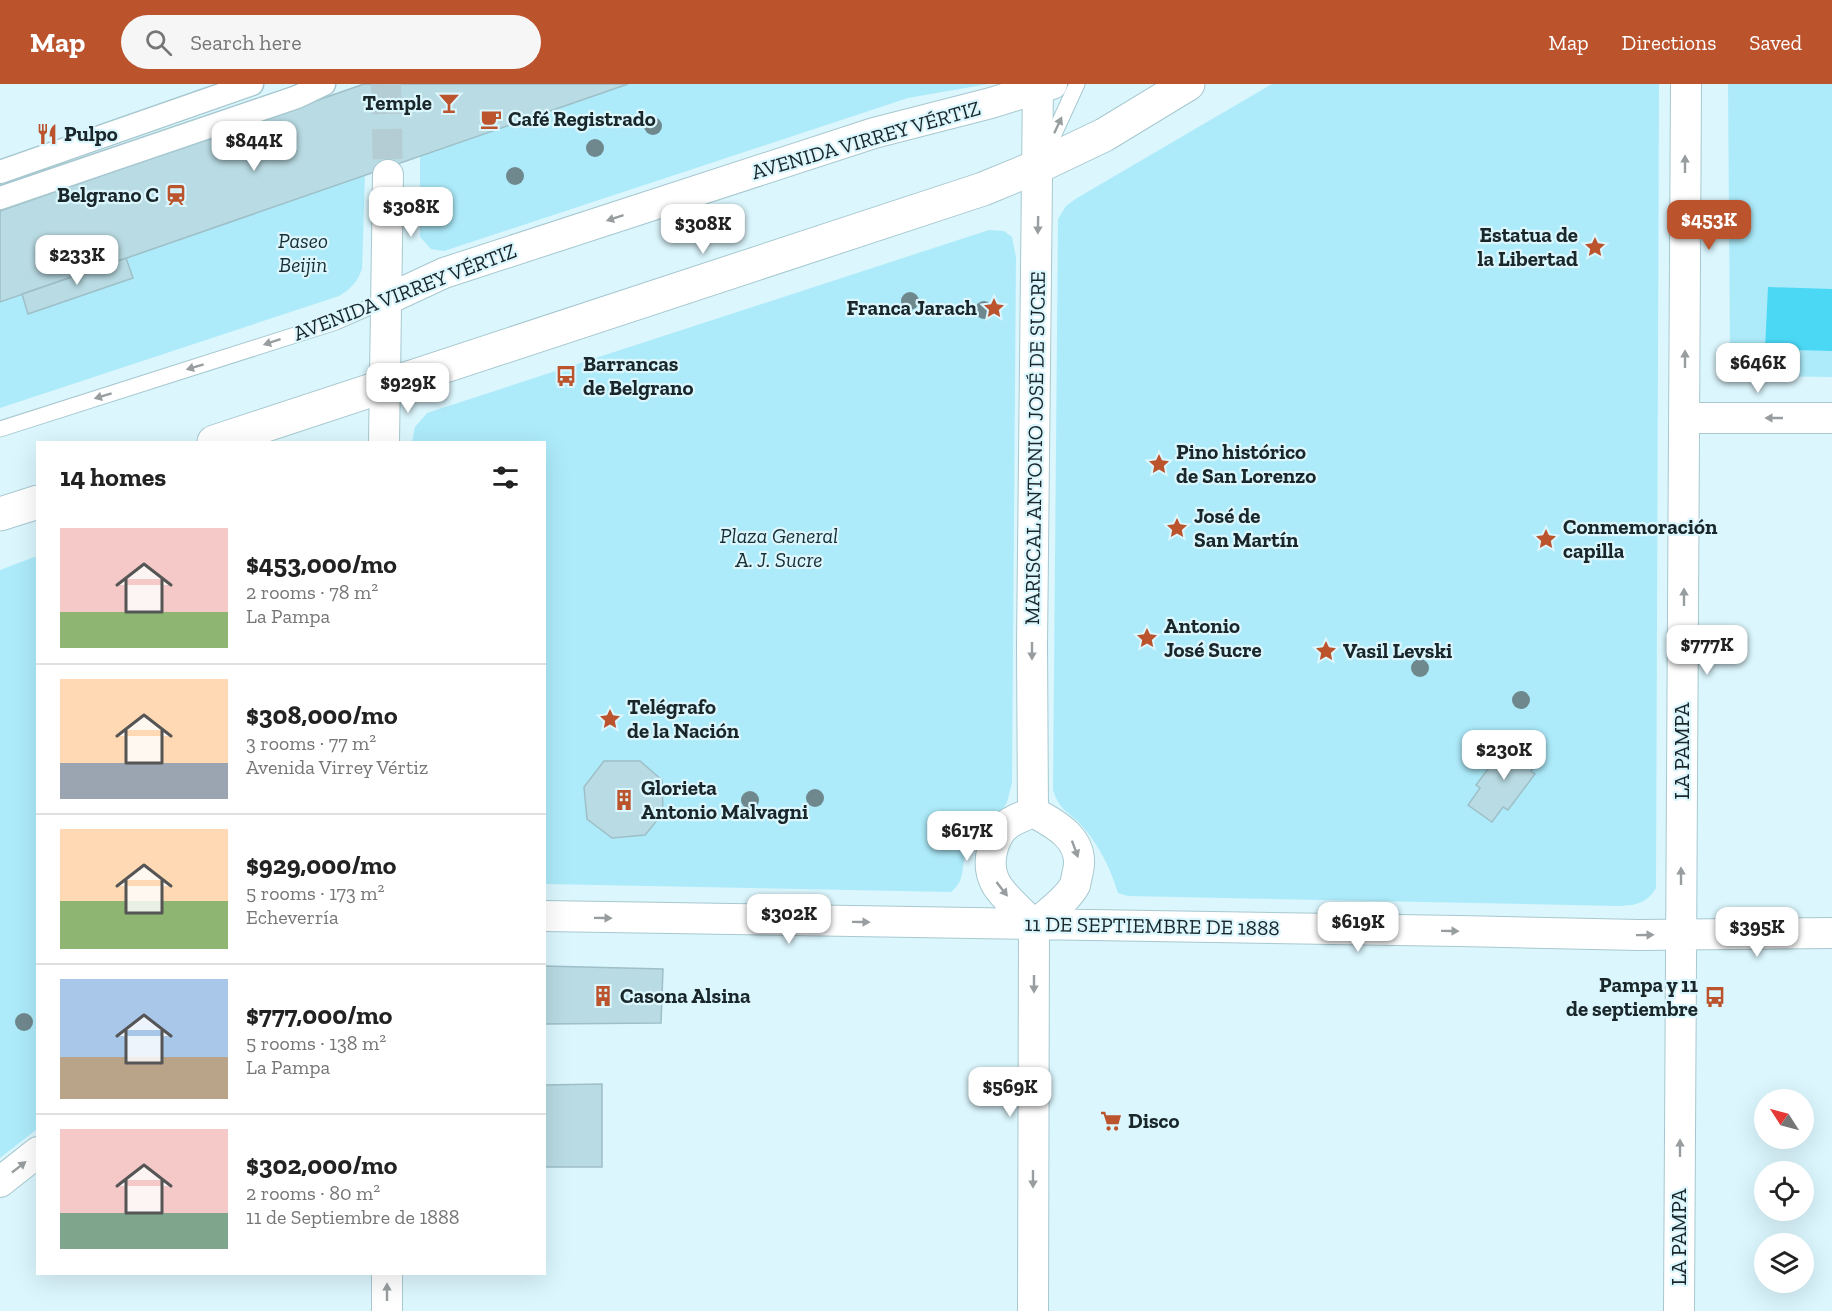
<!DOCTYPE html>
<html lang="en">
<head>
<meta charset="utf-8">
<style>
	:root { --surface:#fff; --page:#f6f6f6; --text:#222; --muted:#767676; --line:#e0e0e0; --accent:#bb532d }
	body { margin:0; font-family:"Zilla Slab",serif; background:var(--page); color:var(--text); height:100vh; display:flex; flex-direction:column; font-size:22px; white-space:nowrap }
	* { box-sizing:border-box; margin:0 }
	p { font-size:20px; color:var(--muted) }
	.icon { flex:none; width:33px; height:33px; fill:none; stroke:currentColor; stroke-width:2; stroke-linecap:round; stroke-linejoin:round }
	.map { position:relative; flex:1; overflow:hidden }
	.details { position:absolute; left:36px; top:357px; width:510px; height:834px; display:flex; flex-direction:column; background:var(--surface); border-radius:0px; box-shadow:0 6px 24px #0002 }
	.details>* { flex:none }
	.needle { width:39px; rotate:306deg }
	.controls { position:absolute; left:1754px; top:1005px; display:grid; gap:12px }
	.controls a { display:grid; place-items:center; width:60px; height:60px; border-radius:50%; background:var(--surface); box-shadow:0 6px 24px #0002; font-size:30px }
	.price { position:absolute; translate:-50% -51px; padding:0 14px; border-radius:12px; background:#fff; color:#222; font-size:20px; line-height:39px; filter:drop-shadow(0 2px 3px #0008) }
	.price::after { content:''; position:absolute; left:50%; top:36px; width:18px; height:14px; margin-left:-9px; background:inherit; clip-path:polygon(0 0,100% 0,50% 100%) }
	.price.current { background:var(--accent); color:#fff }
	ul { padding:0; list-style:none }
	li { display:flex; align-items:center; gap:18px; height:150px; padding:0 24px }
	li+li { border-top:2px solid var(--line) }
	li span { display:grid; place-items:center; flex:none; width:168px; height:120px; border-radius:0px; color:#555 }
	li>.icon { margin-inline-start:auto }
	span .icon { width:72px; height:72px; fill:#fffc; stroke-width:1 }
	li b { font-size:26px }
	h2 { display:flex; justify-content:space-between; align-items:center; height:72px; padding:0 24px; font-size:26px }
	header { display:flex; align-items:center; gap:36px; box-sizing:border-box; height:84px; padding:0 30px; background:var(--accent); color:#fff }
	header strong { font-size:28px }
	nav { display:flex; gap:33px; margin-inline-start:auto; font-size:21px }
	.search { width:420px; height:54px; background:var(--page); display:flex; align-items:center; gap:15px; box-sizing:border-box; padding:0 21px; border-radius:33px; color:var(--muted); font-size:22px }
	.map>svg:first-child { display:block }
	.green { fill:#adebfa }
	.water { fill:#4ad8f5 }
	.building { fill:#b9dbe3; stroke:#9ebfc7; stroke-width:1.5 }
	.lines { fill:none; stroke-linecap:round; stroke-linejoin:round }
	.minor-tunnel { stroke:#b4ccd3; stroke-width:30; stroke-dasharray:30 15; stroke-linecap:butt }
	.service-casing { stroke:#a7c8d0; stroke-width:17 }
	.pedestrian-casing { stroke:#a7c8d0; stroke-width:25 }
	.minor-casing { stroke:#a7c8d0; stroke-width:32 }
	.secondary-casing { stroke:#a7c8d0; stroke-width:35 }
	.service { stroke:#fff; stroke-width:15 }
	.pedestrian { stroke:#fff; stroke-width:22 }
	.minor { stroke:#fff; stroke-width:30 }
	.secondary { stroke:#fff; stroke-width:33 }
	.tree { fill:#6f888e }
	.oneway { fill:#989d9f }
	.labels { text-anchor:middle; stroke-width:4.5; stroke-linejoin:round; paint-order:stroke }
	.poi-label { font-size:21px; font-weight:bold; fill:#19262a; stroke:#dbf6fd; text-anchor:start }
	.street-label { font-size:21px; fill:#19262a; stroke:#dbf6fd }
	.park-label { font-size:21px; font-style:italic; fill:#172e34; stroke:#dbf6fd }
</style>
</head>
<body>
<header>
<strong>Map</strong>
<div class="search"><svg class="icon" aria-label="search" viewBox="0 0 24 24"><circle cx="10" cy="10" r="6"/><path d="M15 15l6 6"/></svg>Search here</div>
<nav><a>Map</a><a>Directions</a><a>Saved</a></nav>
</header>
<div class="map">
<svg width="1832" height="1227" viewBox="0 0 1832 1227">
	<rect width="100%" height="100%" fill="#dbf6fd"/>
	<path class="green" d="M628,0h360l-80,14 -464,153 -13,-2 -11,-12v-81z
		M1272,0h387l-3,804c-9,15 -19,17 -36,18l-492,-10 -10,-3c-8,-25 -18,-47 -36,-67 -13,-15 -22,-14 -29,-36l5,-571 8,-13 11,-8z
		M1728,0h104v293l-76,-1 -26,-22z
		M365,91l-3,94c-5,13 -11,20 -23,27l-339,112v-106z
		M989,146l15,1 8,6 4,20 -4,526c-2,6 -3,13 -5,19 -8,16 -29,29 -39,47 -9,16 0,29 -17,43l-406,-8 -1,-442h-132l3,-15 12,-14z
		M37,472v573l-37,29v-588z"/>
	<path class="water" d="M1768,203l64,2v62l-67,-2z"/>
	<path class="building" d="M364,0h264l-628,218v-91z
		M126,174l7,20 -105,36 -6,-20z
		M1515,657l25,18 -9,12 4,3 -27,36 -5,-3 -11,15 -24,-17 12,-17 -4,-3 26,-35 4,3z
		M604,677h36l22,19 1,33 -18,22 -33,3 -25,-19 -3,-32z
		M544,882l119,3 -2,54 -117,1z
		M602,1000v83h-58v-82z"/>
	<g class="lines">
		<path class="minor-tunnel" d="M386,0l2,91"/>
		<defs>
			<path id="service" d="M1044,72l33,-72
				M0,345l336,-107 50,-22"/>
			<path id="pedestrian" d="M0,88l252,-88
				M0,114l297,-101 27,-13"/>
			<path id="minor" d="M386,216l58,-27 430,-140 117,-30 61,-19
				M1684,334h148
				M384,358l4,-267
				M1033,728l-1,-166 6,-562
				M1033,728c-7,3 -15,6 -22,10 -19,12 -26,42 -15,62 9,15 26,28 38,41l-1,386
				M1033,728c23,12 52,28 45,59 -1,4 -2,10 -3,14 -8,15 -28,29 -41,40
				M544,832l915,15 180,4 193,-2
				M0,1098l38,-30
				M387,1227v-37
				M1679,1227l7,-1227"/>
			<path id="secondary" d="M214,358l769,-253 56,-23 65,-31 84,-51
				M0,430l38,-12"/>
		</defs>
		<use href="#service" class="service-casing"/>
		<use href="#pedestrian" class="pedestrian-casing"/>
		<use href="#minor" class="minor-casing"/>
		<use href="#secondary" class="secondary-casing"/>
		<use href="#service" class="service"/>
		<use href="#pedestrian" class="pedestrian"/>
		<use href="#minor" class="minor"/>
		<use href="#secondary" class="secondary"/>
	</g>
	<g class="tree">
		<circle cx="653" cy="42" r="9"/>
		<circle cx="595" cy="64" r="9"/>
		<circle cx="515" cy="92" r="9"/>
		<circle cx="910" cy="217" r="9"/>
		<circle cx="984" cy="226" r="9"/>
		<circle cx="1420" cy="584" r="9"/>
		<circle cx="1521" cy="616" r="9"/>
		<circle cx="815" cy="714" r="9"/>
		<circle cx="750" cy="716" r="9"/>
		<circle cx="24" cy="938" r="9"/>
	</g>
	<defs><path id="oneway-solid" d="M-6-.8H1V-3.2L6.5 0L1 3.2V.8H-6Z" transform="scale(1.5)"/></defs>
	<g class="oneway">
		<use href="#oneway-solid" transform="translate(1058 41) rotate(-65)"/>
		<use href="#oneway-solid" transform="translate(1685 80) rotate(-90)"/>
		<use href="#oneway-solid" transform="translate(615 134) rotate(162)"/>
		<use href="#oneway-solid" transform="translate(1038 141) rotate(91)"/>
		<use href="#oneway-solid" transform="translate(272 258) rotate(162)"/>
		<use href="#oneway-solid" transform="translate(1685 275) rotate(-90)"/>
		<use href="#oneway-solid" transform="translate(195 283) rotate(163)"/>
		<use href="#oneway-solid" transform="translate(103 312) rotate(163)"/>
		<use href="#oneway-solid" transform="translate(1774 334) rotate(-180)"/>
		<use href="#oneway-solid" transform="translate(1684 513) rotate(-90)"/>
		<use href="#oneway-solid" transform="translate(1032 567) rotate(90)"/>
		<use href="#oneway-solid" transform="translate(1075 765) rotate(70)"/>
		<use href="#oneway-solid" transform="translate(1681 792) rotate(-90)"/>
		<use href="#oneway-solid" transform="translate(1002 805) rotate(52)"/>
		<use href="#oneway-solid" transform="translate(603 834) rotate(1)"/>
		<use href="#oneway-solid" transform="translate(861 838) rotate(1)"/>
		<use href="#oneway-solid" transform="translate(1450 847) rotate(1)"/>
		<use href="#oneway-solid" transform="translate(1645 851) rotate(-1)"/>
		<use href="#oneway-solid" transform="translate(1034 900) rotate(90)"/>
		<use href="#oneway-solid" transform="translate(1680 1064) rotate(-90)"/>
		<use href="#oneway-solid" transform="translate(19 1083) rotate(-38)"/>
		<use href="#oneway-solid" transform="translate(1033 1095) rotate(90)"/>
		<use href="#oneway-solid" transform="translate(387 1208) rotate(-90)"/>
	</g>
	<defs>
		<symbol id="bar-bare" viewBox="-9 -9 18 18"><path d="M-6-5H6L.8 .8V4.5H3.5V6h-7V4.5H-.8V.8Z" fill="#bb532d" stroke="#dbf6fd" stroke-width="2.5" paint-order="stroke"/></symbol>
		<symbol id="cafe-bare" viewBox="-9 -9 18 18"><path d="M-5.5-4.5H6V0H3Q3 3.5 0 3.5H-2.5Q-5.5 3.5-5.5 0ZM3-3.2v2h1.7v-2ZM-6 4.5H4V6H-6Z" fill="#bb532d" stroke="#dbf6fd" stroke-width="2.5" paint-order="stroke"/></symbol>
		<symbol id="restaurant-bare" viewBox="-9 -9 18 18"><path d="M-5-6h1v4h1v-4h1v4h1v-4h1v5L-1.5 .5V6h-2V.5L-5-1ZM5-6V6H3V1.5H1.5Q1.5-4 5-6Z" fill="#bb532d" stroke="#dbf6fd" stroke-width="2.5" paint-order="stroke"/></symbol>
		<symbol id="station-bare" viewBox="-9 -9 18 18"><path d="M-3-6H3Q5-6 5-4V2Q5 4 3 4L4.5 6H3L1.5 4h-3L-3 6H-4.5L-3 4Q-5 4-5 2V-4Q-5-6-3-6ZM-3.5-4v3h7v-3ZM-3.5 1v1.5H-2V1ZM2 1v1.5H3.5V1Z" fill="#bb532d" stroke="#dbf6fd" stroke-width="2.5" paint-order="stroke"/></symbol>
		<symbol id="sight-bare" viewBox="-9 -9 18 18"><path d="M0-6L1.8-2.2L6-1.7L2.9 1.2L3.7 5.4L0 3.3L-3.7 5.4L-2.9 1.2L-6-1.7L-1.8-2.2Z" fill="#bb532d" stroke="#dbf6fd" stroke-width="2.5" paint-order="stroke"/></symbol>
		<symbol id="bus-bare" viewBox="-9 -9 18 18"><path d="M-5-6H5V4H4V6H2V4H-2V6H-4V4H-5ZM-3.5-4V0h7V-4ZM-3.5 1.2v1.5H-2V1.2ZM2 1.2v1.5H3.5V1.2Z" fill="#bb532d" stroke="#dbf6fd" stroke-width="2.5" paint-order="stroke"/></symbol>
		<symbol id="building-bare" viewBox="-9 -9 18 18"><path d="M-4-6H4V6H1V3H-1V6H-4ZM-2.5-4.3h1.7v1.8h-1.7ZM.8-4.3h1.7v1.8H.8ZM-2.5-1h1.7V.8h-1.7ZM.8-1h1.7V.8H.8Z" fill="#bb532d" stroke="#dbf6fd" stroke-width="2.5" paint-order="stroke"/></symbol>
		<symbol id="supermarket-bare" viewBox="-9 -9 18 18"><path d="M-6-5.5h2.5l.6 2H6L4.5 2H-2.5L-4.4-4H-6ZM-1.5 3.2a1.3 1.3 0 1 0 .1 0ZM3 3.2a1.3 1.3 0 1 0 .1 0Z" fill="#bb532d" stroke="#dbf6fd" stroke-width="2.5" paint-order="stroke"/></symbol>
	</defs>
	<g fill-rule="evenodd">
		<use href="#bar-bare" x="434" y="4" width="30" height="30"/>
		<use href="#cafe-bare" x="476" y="20" width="30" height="30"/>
		<use href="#restaurant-bare" x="32" y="35" width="30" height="30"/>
		<use href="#station-bare" x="161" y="96" width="30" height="30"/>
		<use href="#sight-bare" x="1580" y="148" width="30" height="30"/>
		<use href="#sight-bare" x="979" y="209" width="30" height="30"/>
		<use href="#bus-bare" x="551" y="277" width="30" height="30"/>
		<use href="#sight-bare" x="1144" y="365" width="30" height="30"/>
		<use href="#sight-bare" x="1162" y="429" width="30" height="30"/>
		<use href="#sight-bare" x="1531" y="440" width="30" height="30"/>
		<use href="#sight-bare" x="1132" y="539" width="30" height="30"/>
		<use href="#sight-bare" x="1311" y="552" width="30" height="30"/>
		<use href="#sight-bare" x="595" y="620" width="30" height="30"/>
		<use href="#building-bare" x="609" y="701" width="30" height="30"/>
		<use href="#building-bare" x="588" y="897" width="30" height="30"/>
		<use href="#bus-bare" x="1700" y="898" width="30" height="30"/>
		<use href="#supermarket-bare" x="1096" y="1022" width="30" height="30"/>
	</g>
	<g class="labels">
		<g class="poi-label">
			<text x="432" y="26" text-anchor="end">Temple</text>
			<text x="508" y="42">Café Registrado</text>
			<text x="64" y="57">Pulpo</text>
			<text x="159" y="118" text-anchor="end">Belgrano C</text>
			<text x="1578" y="158" text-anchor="end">Estatua de<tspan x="1578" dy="24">la Libertad</tspan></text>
			<text x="977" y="231" text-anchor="end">Franca Jarach</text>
			<text x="583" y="287">Barrancas<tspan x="583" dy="24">de Belgrano</tspan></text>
			<text x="1176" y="375">Pino histórico<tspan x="1176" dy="24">de San Lorenzo</tspan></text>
			<text x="1194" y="439">José de<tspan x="1194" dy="24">San Martín</tspan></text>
			<text x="1563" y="450">Conmemoración<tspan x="1563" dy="24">capilla</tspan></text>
			<text x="1164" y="549">Antonio<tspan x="1164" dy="24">José Sucre</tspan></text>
			<text x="1343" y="574">Vasil Levski</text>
			<text x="627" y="630">Telégrafo<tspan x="627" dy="24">de la Nación</tspan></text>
			<text x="641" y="711">Glorieta<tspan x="641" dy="24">Antonio Malvagni</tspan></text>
			<text x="1698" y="908" text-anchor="end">Pampa y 11<tspan x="1698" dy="24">de septiembre</tspan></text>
			<text x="620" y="919">Casona Alsina</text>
			<text x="1128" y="1044">Disco</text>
		</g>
		<g class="street-label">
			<text transform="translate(866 56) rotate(-16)" y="7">AVENIDA VIRREY VÉRTIZ</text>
			<text transform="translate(405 208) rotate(-21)" y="7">AVENIDA VIRREY VÉRTIZ</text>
			<text transform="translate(1035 364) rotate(-89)" y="7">MARISCAL ANTONIO JOSÉ DE SUCRE</text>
			<text transform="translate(1682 667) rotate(-90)" y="7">LA PAMPA</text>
			<text transform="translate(1152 842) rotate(1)" y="7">11 DE SEPTIEMBRE DE 1888</text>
			<text transform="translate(1679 1153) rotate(-90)" y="7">LA PAMPA</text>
		</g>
		<g class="park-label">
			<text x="303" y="164">Paseo<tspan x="303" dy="24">Beijin</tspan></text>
			<text x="779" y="459">Plaza General<tspan x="779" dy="24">A. J. Sucre</tspan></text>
		</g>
	</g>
</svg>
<div class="controls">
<a><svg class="needle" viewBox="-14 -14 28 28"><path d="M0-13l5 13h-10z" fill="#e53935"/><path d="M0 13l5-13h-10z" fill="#767676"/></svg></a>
<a><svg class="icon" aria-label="locate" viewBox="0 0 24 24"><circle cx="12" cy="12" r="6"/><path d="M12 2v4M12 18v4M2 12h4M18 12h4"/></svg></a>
<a><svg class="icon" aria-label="layers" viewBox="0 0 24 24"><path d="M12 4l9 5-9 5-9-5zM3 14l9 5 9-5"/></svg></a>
</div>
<b class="price" style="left:254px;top:88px">$844K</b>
<b class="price" style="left:411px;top:154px">$308K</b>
<b class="price current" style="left:1709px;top:167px">$453K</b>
<b class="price" style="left:703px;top:171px">$308K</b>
<b class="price" style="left:77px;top:202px">$233K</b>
<b class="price" style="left:1758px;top:310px">$646K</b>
<b class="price" style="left:408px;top:330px">$929K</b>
<b class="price" style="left:1707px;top:592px">$777K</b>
<b class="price" style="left:1504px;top:697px">$230K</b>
<b class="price" style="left:967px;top:778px">$617K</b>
<b class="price" style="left:789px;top:861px">$302K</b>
<b class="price" style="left:1358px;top:869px">$619K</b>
<b class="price" style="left:1757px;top:874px">$395K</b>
<b class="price" style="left:1010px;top:1034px">$569K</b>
<section class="details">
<h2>14 homes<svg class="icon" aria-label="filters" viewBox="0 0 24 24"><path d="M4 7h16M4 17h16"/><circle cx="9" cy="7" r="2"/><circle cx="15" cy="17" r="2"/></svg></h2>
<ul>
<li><span style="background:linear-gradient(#f6c9c9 70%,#8fb573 0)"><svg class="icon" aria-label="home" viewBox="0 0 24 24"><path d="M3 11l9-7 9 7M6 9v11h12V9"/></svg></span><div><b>$453,000/mo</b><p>2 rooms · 78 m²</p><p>La Pampa</p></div></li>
<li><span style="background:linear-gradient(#ffd9b3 70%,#9aa5b1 0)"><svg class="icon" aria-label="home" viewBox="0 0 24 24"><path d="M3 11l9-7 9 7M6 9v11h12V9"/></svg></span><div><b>$308,000/mo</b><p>3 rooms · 77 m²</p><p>Avenida Virrey Vértiz</p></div></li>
<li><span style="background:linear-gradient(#ffd9b3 60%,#8fb573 0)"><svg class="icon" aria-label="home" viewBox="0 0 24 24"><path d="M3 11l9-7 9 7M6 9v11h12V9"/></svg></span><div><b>$929,000/mo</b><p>5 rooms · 173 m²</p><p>Echeverría</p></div></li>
<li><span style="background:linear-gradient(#a9c7e8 65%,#b9a48a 0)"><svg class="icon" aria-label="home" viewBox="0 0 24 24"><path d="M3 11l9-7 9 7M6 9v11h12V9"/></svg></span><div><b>$777,000/mo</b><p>5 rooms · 138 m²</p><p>La Pampa</p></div></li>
<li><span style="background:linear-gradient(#f6c9c9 70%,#7fa58c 0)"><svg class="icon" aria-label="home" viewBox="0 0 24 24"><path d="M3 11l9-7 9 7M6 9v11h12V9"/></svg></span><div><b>$302,000/mo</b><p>2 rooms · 80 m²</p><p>11 de Septiembre de 1888</p></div></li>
</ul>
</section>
</div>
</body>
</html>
